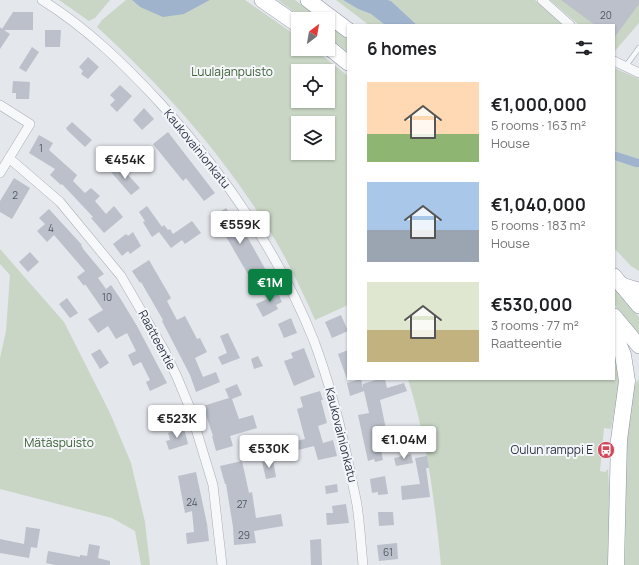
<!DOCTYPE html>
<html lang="en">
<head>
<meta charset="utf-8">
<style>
	:root { --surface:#fff; --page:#f2f2f2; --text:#202124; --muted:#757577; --accent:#0b8043 }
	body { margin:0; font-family:Manrope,sans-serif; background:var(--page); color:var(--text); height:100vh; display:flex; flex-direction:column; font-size:15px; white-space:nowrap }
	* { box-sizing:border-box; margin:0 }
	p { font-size:13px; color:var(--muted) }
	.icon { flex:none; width:22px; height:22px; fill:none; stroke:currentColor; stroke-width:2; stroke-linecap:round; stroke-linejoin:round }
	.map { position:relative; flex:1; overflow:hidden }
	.sheet { position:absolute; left:347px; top:24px; width:268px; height:356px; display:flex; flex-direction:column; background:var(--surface); border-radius:0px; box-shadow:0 1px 3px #0004 }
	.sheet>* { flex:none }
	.needle { width:26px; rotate:31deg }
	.tools { position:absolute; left:291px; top:12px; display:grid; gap:8px }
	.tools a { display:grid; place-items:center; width:44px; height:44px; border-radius:0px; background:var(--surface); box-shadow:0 1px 3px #0004; font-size:20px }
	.price { position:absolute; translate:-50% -34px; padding:0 9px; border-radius:4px; background:#fff; color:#222; font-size:13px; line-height:26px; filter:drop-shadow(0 1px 2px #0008) }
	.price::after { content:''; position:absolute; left:50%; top:24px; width:12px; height:9px; margin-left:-6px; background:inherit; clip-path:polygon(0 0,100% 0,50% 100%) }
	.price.selected { background:var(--accent); color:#fff }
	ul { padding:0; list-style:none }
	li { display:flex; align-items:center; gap:12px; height:100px; padding:0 20px }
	li span { display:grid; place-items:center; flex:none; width:112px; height:80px; border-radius:0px; color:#555 }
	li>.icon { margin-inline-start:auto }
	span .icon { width:48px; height:48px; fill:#fffc; stroke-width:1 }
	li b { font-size:17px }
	h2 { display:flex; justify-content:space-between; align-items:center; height:48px; padding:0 20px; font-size:17px }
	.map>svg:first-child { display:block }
	.green { fill:#c9d6c5; fill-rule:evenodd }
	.water { fill:#9fb4cc }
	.building { fill:#bbc0ca }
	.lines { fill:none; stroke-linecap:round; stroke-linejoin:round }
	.service-casing { stroke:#a9aeb7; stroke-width:5.5 }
	.minor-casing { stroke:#a9aeb7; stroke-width:10 }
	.trunk-casing { stroke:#8b94a3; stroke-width:16 }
	.motorway-casing { stroke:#8b94a3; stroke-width:17 }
	.service { stroke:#f7f8fa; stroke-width:4.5 }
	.minor { stroke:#f7f8fa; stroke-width:9 }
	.trunk { stroke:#fff; stroke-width:15 }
	.motorway { stroke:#fff; stroke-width:16 }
	.labels { text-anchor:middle; stroke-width:4; stroke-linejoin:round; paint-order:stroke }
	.number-label { font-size:10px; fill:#4f5766 }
	.park-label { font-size:12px; fill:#3f6138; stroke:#f4f6f9 }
	.street-label { font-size:12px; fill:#2b3445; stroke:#f4f6f9 }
	.poi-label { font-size:12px; fill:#2b3445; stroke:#f4f6f9; text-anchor:end }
</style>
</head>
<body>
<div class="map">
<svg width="639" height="565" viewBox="0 0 639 565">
	<rect width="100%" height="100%" fill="#e4e7ec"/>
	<path class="green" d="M59,0h51l-15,18 -6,3z
		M126,0h6l8,7 44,7 26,-14h35l53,37v12h16l34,27v229l-33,15c-12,-27 -26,-57 -41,-82 -47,-79 -109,-149 -177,-211l5,-7zM298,71h30v30h-30zM298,123h30v30h-30z
		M278,0h17l26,19h-17z
		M336,0h7l15,9 13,5 14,11h-16z
		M388,0h147l29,25h-147l-26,-24z
		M550,0h89v23l-25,29v-27h-35z
		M328,24l20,16v12l-20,-15z
		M614,68l25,11v80l-25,-8z
		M614,160l21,7h4v104l-8,-5 -17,-18z
		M0,249l64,73 46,91 21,50 14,59 5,43h-9l-6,-34 -23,-13 -112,-29v-131l6,-27 4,-56 -10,-11z
		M614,288l25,29v17l-25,-30z
		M614,344l6,33 -9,52 -7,-1 -4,43 5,1 3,-3 3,64 -1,32h-169c-6,-63 -14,-125 -33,-186h206z
		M639,379v186h-14l1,-120 7,-58z"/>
	<path class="water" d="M132,0h78l-26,14 -21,3 -23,-10z
		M343,0h45l3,1 26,24h-32l-14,-11 -13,-5z
		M614,151l25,8v8h-4l-21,-7z"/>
	<path class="building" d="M561,0h78v4l-25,34v-13h-19z
		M13,12h20v18h-29l6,4 -10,15v-22l2,2z
		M45,30h16l-1,17h-15z
		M32,47l7,5 -13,20 -7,-4z
		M88,57l11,10 -11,12 -7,-5 2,-3 -4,-4z
		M13,81l17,1 -1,17h-13v-6h-4z
		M120,85l12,11 -15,16 -7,-7 5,-5 -5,-5z
		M144,108l10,11 -12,11 -9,-10z
		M72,122l20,18 -7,7 -18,-17 -1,-2z
		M168,132l47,61 -11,8 -18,-23 -3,3 -30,-37z
		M39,135l14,8 -4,7 28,25 -4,6 12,12 6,-5 9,8 -5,5 11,13 8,-8 9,11 -19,16 -13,-15 2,-1 -31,-33 -1,1 -11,-10 5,-6 -26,-16z
		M119,165l21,23 -9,7 -20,-23z
		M14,178l16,10 -18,31 -12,-7v-11z
		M147,206l15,21 2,-2 4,5 2,-1 3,5 19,-13 9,12 -16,11 -3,-4 -11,8 -12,-16 -7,5 -8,-13 -1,-2 2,-1 -6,-9z
		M226,208l17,26 2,-1 23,41 -15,9 -29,-50 -6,4 -7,-10 7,-5 -4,-6z
		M49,209l33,36h-1l3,5 20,24 -6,4 8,11 5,-4 9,13 17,28 30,57 -17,8 -4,-9 4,-2 -9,-18 -8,4 -5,-11 8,-4 -9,-18 -11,6 -8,-13 -10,7 -10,-14 15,-9 -18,-26 -1,2 -7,-9 8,-6 -31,-36 -7,7 -10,-11 8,-7 -6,-6z
		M133,232l8,14 -11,8 -2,-3 -6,5 -9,-12 13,-10 2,2z
		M30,252l9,10 -11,10 -9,-10z
		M149,260l22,38 -4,3 10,19 8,-4 12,23 3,-1 7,14 -12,6 8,19 13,-5 4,10 -24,10 -6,-17 -28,-54 1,-1 -22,-38 -1,1 -8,-12z
		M276,289l6,13 -6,3 2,4 -15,8 -7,-13 11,-5 -2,-4z
		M67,298l11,15 -8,5 -11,-14z
		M341,315l7,16 -16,7 -7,-16z
		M291,318l6,15 -13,5 -6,-14z
		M228,333l12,25 -18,7 -4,-8 9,-4 -7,-17z
		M304,348l11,29 -21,9 -10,-25 9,-3 -2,-5z
		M100,349l9,14 -9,6 -9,-15z
		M348,350v29h-1l-9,-25z
		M258,356l5,10 -9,3 -3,-10z
		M361,379l2,9v-4l16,-5h6l2,9 17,-5 3,8 -27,9 7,34 -9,2 5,24 -8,2 -1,-3 -6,2 -10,-46 11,-2 -5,-22 -14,5 -3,-13z
		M237,384l5,11 -10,4 7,20 14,-4 4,13 -27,8 3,10 -17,5 -4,-15h1l-10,-30 26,-8 -4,-9z
		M320,391l3,9h-2l6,23 -9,3 5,17 10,-3 4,16 -19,4 -4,-14 -24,6 -2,-9 17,-4 -8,-30 6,-2 -3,-10z
		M184,428l4,16 -19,6 -3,-9 4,-1 -2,-7z
		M411,454l2,9 -17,3 -2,-8z
		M427,456l2,12h-3l4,29 -28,3 -1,-14 19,-2 -5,-26z
		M273,460l3,17 -10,2 -4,-17z
		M242,461l7,32 3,-1 4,26 25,-4 2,12 -29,5 2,12 -22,2 -1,-18 -7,-43h-1l-5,-18z
		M196,472l11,52 2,17 -22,3 -1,-11 8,-1 -2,-21 -7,2 -7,-37z
		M385,476l3,18 -10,1v-3l-6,1 -2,-14z
		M337,484l1,8 -12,2 -1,-8z
		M346,504l3,19 -22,2 -1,-12h7l-1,-7z
		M378,512h15l1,13 -15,1z
		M26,527l14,2 -3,19 -6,-1 -2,11 -29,-5v-14l24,5z
		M321,539l1,26h-11l-1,-25z
		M397,543l1,16 -19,2 -2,-16z
		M89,544l11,2 -2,12 12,3v4h-55l-9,-2 2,-12 32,6v-2l7,1z"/>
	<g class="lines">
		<defs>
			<path id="service" d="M625,67l14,-19"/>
			<path id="minor" d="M42,0c45,28 83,65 119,104 63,70 118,149 153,237 16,43 27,86 36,130 2,11 5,22 7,34 3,20 4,40 6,60
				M542,0l28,25
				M614,61l25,12
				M0,105l30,19 -30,49
				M9,158l51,44 61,74 43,74 13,27 12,29 24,79 9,80"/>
			<path id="trunk" d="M262,0l36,25
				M308,0l40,30
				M328,47l20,16
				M614,276l25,30
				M614,316l25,30"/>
			<path id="motorway" d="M623,286l16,5
				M614,333l9,22 4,26 -8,59 -3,125"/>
		</defs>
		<use href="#service" class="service-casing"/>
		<use href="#minor" class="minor-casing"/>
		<use href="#trunk" class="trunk-casing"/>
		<use href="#motorway" class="motorway-casing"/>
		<use href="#service" class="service"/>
		<use href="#minor" class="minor"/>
		<use href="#trunk" class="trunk"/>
		<use href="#motorway" class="motorway"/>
	</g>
	<defs>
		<symbol id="bus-disc" viewBox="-11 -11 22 22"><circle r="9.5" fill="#d1495b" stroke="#f4f6f9"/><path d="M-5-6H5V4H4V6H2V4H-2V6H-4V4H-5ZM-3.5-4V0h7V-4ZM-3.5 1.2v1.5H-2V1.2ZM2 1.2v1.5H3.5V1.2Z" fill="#fff"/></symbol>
	</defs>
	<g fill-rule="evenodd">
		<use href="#bus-disc" x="596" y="440" width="20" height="20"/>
	</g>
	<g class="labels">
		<g class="number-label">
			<text x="606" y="19">20</text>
			<text x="41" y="152">1</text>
			<text x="15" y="199">2</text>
			<text x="51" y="232">4</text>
			<text x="107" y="301">10</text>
			<text x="192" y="506">24</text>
			<text x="242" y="508">27</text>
			<text x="244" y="539">29</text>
			<text x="388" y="556">61</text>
		</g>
		<g class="park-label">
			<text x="232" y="76">Luulajanpuisto</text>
			<text x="59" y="447">Mätäspuisto</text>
		</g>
		<g class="street-label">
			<text transform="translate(197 149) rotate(51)" y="4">Kaukovainionkatu</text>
			<text transform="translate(157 340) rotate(62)" y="4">Raatteentie</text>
			<text transform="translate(341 435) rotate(76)" y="4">Kaukovainionkatu</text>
		</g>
		<g class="poi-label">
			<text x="593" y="454">Oulun ramppi E</text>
		</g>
	</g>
</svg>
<div class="tools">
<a><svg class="needle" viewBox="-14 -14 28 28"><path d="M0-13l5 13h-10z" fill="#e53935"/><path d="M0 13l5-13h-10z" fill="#757577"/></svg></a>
<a><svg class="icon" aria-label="locate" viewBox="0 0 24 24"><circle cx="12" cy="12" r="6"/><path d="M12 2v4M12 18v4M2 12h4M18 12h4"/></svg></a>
<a><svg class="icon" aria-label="layers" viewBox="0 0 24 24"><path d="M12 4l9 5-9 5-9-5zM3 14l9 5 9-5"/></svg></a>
</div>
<b class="price" style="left:125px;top:180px">€454K</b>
<b class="price" style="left:240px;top:245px">€559K</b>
<b class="price selected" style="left:270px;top:303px">€1M</b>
<b class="price" style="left:177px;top:439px">€523K</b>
<b class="price" style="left:404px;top:460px">€1.04M</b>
<b class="price" style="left:269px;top:469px">€530K</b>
<section class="sheet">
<h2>6 homes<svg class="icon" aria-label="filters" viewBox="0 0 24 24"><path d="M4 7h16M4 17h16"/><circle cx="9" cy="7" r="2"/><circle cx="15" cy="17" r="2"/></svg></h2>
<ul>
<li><span style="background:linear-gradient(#ffd9b3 65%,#8fb573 0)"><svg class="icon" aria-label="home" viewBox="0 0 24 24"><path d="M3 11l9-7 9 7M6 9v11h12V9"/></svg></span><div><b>€1,000,000</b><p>5 rooms · 163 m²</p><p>House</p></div></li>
<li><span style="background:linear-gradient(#a9c7e8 60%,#9aa5b1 0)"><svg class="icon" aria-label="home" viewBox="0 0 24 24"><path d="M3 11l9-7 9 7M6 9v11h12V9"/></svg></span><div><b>€1,040,000</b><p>5 rooms · 183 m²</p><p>House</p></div></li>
<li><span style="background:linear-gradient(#dfe7d0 60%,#c2b280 0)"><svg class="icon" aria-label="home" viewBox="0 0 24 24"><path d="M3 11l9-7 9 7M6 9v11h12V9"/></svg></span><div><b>€530,000</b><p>3 rooms · 77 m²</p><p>Raatteentie</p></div></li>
</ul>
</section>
</div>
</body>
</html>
